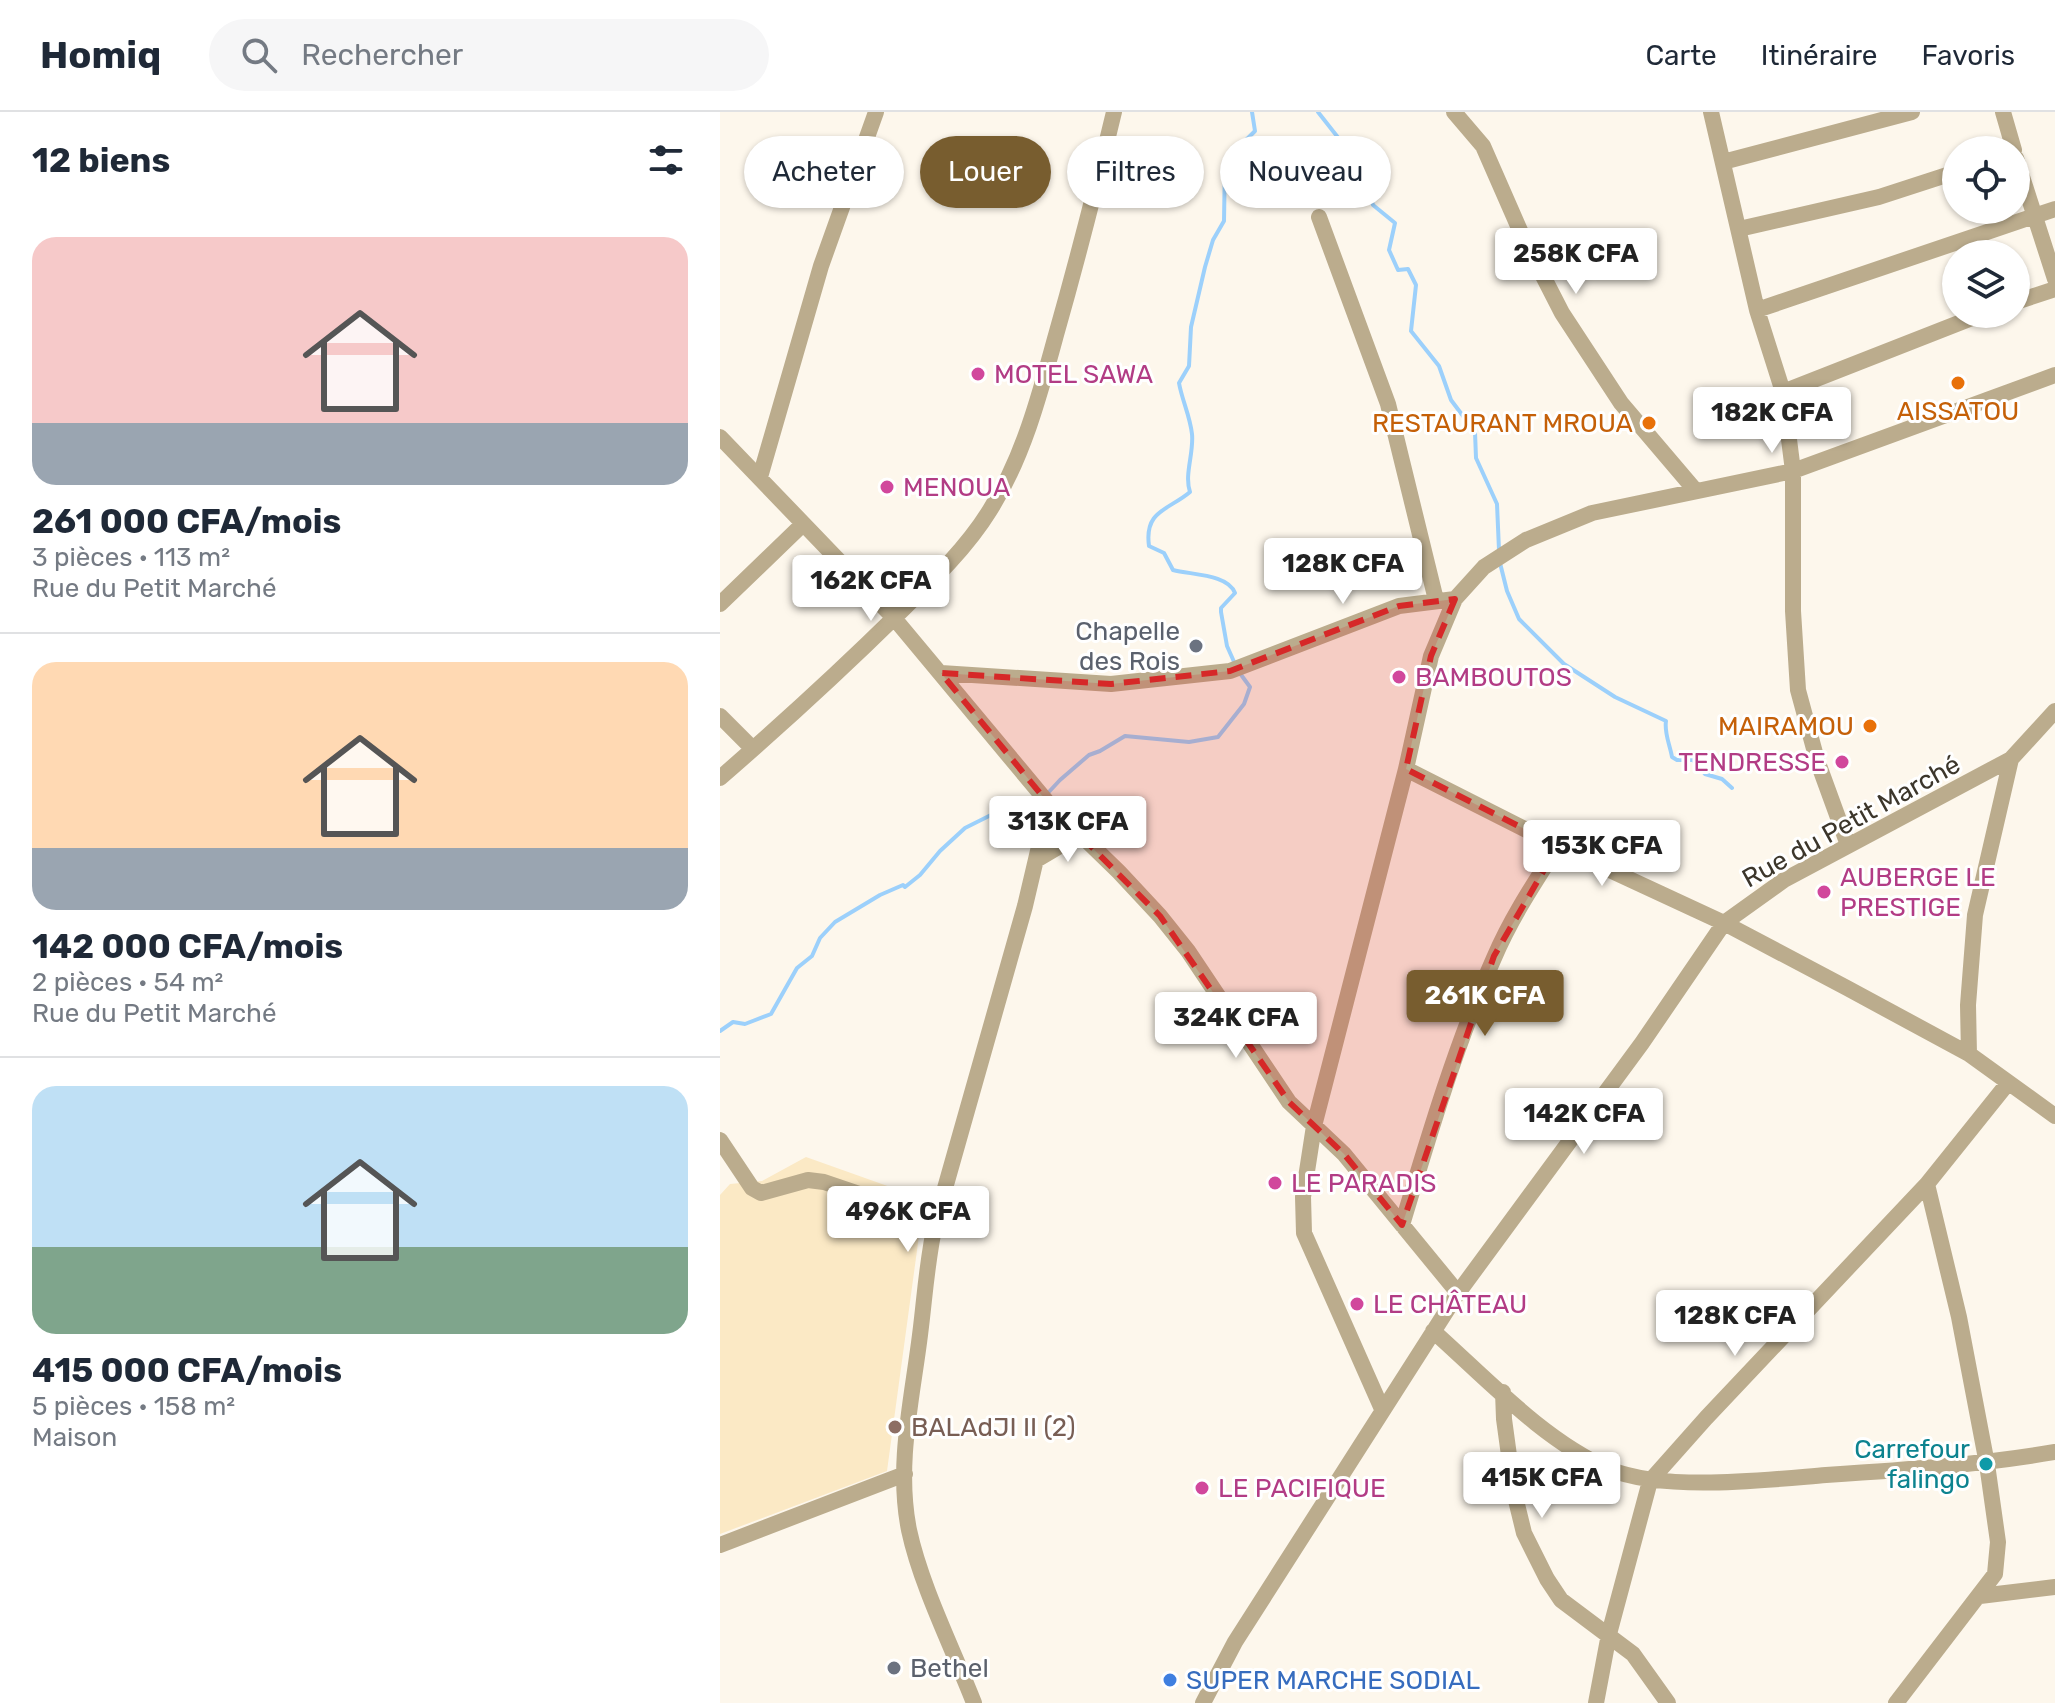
<!DOCTYPE html>
<html lang="fr">
<head>
<meta charset="utf-8">
<style>
	:root { --surface:#fff; --page:#f6f6f7; --text:#1f2937; --muted:#747a83; --line:#e0e1e3; --accent:#785d2f }
	body { margin:0; font-family:Rubik,sans-serif; background:var(--page); color:var(--text); height:100vh; display:flex; flex-direction:column; font-size:30px; white-space:nowrap }
	* { box-sizing:border-box; margin:0 }
	p { font-size:26px; color:var(--muted) }
	.icon { flex:none; width:44px; height:44px; fill:none; stroke:currentColor; stroke-width:2; stroke-linecap:round; stroke-linejoin:round }
	.map { position:relative; flex:1; overflow:hidden }
	.side { display:flex; flex-direction:column; background:var(--surface); width:720px }
	.side>* { flex:none }
	.banner { position:absolute; left:24px; top:24px; width:760px; height:72px; display:flex; gap:16px }
	.buttons { position:absolute; left:1222px; top:24px; display:grid; gap:16px }
	.buttons a { display:grid; place-items:center; width:88px; height:88px; border-radius:50%; background:var(--surface); box-shadow:0 2px 6px #0004; font-size:40px }
	.price { position:absolute; translate:-50% -68px; padding:0 18px; border-radius:8px; background:#fff; color:#222; font-size:26px; line-height:52px; filter:drop-shadow(0 2px 4px #0008) }
	.price::after { content:''; position:absolute; left:50%; top:48px; width:24px; height:18px; margin-left:-12px; background:inherit; clip-path:polygon(0 0,100% 0,50% 100%) }
	.price.selected { background:var(--accent); color:#fff }
	ul { padding:0; list-style:none }
	li { display:grid; align-content:center; gap:16px; height:424px; padding:0 32px }
	li+li { border-top:2px solid var(--line) }
	li span { display:grid; place-items:center; height:248px; border-radius:24px; color:#555 }
	li>.icon { margin-inline-start:auto }
	span .icon { width:144px; height:144px; fill:#fffc; stroke-width:1 }
	li b { font-size:34px }
	h2 { display:flex; justify-content:space-between; align-items:center; height:96px; padding:0 32px; font-size:34px }
	.tag { padding:0 28px; border-radius:36px; background:var(--surface); box-shadow:0 2px 6px #0004; font-size:28px; line-height:72px }
	.tag.selected { background:var(--accent); color:#fff }
	header { display:flex; align-items:center; gap:48px; box-sizing:border-box; height:112px; padding:0 40px; background:var(--surface); border-bottom:2px solid var(--line) }
	header strong { font-size:38px }
	nav { display:flex; gap:44px; margin-inline-start:auto; font-size:28px }
	.search { width:560px; height:72px; background:var(--page); display:flex; align-items:center; gap:20px; box-sizing:border-box; padding:0 28px; border-radius:44px; color:var(--muted); font-size:30px }
	main { display:flex; flex:1; min-height:0 }
	.map>svg:first-child { display:block }
	.built { fill:#fbe9c5 }
	.lines { fill:none; stroke-linecap:round; stroke-linejoin:round }
	.stream { stroke:#9cd0fb; stroke-width:4 }
	.minor { stroke:#bbac8d; stroke-width:16 }
	.marked { fill:#d62828; fill-opacity:0.2; stroke:#d62828; stroke-width:6; stroke-dasharray:16 10; stroke-linejoin:round }
	.hotel-dot { fill:#d1479c; stroke:#fff; stroke-width:3 }
	.food-dot { fill:#e8710a; stroke:#fff; stroke-width:3 }
	.worship-dot { fill:#6b7280; stroke:#fff; stroke-width:3 }
	.education-dot { fill:#8d6e63; stroke:#fff; stroke-width:3 }
	.culture-dot { fill:#0f9aa8; stroke:#fff; stroke-width:3 }
	.shop-dot { fill:#3f7fe0; stroke:#fff; stroke-width:3 }
	.labels { text-anchor:middle; stroke-width:6; stroke-linejoin:round; paint-order:stroke }
	.hotel-label { font-size:26px; fill:#b23c85; stroke:#fff; text-anchor:start }
	.food-label { font-size:26px; fill:#c56008; stroke:#fff; text-anchor:end }
	.worship-label { font-size:26px; fill:#5b616d; stroke:#fff; text-anchor:end }
	.street-label { font-size:26px; fill:#3c362b; stroke:#fff }
	.education-label { font-size:26px; fill:#785e54; stroke:#fff; text-anchor:start }
	.culture-label { font-size:26px; fill:#0d838f; stroke:#fff; text-anchor:end }
	.shop-label { font-size:26px; fill:#366cbe; stroke:#fff; text-anchor:start }
</style>
</head>
<body>
<header>
<strong>Homiq</strong>
<div class="search"><svg class="icon" aria-label="search" viewBox="0 0 24 24"><circle cx="10" cy="10" r="6"/><path d="M15 15l6 6"/></svg>Rechercher</div>
<nav><a>Carte</a><a>Itinéraire</a><a>Favoris</a></nav>
</header>
<main>
<section class="side">
<h2>12 biens<svg class="icon" aria-label="filters" viewBox="0 0 24 24"><path d="M4 7h16M4 17h16"/><circle cx="9" cy="7" r="2"/><circle cx="15" cy="17" r="2"/></svg></h2>
<ul>
<li><span style="background:linear-gradient(#f6c9c9 75%,#9aa5b1 0)"><svg class="icon" aria-label="home" viewBox="0 0 24 24"><path d="M3 11l9-7 9 7M6 9v11h12V9"/></svg></span><div><b>261 000 CFA/mois</b><p>3 pièces · 113 m²</p><p>Rue du Petit Marché</p></div></li>
<li><span style="background:linear-gradient(#ffd9b3 75%,#9aa5b1 0)"><svg class="icon" aria-label="home" viewBox="0 0 24 24"><path d="M3 11l9-7 9 7M6 9v11h12V9"/></svg></span><div><b>142 000 CFA/mois</b><p>2 pièces · 54 m²</p><p>Rue du Petit Marché</p></div></li>
<li><span style="background:linear-gradient(#bfe0f5 65%,#7fa58c 0)"><svg class="icon" aria-label="home" viewBox="0 0 24 24"><path d="M3 11l9-7 9 7M6 9v11h12V9"/></svg></span><div><b>415 000 CFA/mois</b><p>5 pièces · 158 m²</p><p>Maison</p></div></li>
</ul>
</section>
<div class="map">
<svg width="1335" height="1591" viewBox="0 0 1335 1591">
	<rect width="100%" height="100%" fill="#fdf7ec"/>
	<path class="built" d="M86,1045l118,42 -37,272 -167,63v-339l10,-11 32,-3z"/>
	<g class="lines">
		<path class="stream" d="M598,0l22,28 13,8 9,12 8,13 -1,18 4,14 22,18 -6,27 9,20 10,-1 8,16 -5,46 28,35 12,34 24,32 1,26 21,46 2,46
			M780,451l7,28 12,28 45,45 51,33 51,24c-2,12 4,24 6,36l5,3h16l12,14 17,5 10,9
			M515,552l-8,-18 -6,-34v-4l14,-15c-7,-19 -43,-18 -62,-23l-9,-17 -15,-7c-5,-36 20,-36 41,-54 -6,-17 4,-39 2,-58 -2,-18 -10,-34 -13,-51l10,-17 2,-39 14,-60 8,-27 11,-19 1,-60 30,-30 -3,-19
			M326,683l14,-15 29,-25 11,-4 25,-15 64,6 29,-5 26,-33 6,-17 -11,-15
			M0,919l13,-9 12,2 26,-10 26,-46 15,-12 8,-18 15,-16 45,-27 23,-10 2,2 15,-12 20,-24 25,-23 26,-13 34,-3 15,-11"/>
		<path class="minor" d="M734,0l29,34 39,89 40,78 59,90 74,87
			M991,0l46,198 26,82 10,79v140l5,79 19,70 31,85
			M1283,0l11,38
			M1296,46l39,121
			M1003,50l189,-50
			M599,105l69,187 48,196
			M1019,117l140,-32 77,-25
			M1296,190l39,-13
			M1037,198l298,-101
			M1335,263l-262,96 -201,42 -66,27 -42,27 -29,32 -24,57 -25,113 152,77 166,77 123,65 122,66 86,62
			M1063,280l199,-78
			M0,325l174,181 155,186 70,68 41,44 28,35 101,151 55,52 114,139
			M40,365l61,-211 55,-154
			M0,492l83,-80
			M221,561l170,11 119,-13 169,-65 56,-7
			M0,604l33,33
			M0,666c61,-53 120,-107 178,-164 33,-32 68,-65 92,-104 33,-52 50,-116 66,-175 21,-74 40,-148 58,-223
			M316,748l44,-26
			M1249,942l-1,-49 7,-90 36,-156
			M0,1028l32,48 9,5 47,-13 16,2 112,38
			M682,1113c27,-90 54,-181 92,-267 17,-40 41,-76 64,-112
			M713,1219c53,47 111,110 176,138 56,23 156,11 217,6 77,-5 153,-10 229,-23
			M783,1280l1,27 10,73 10,41 23,46 14,21 72,54 35,49
			M662,1297l-78,-176 -1,-36 11,-71 92,-357
			M0,1433l185,-71
			M1260,1484l75,-9
			M254,1591c-21,-54 -53,-117 -65,-173 -13,-65 3,-130 11,-195 5,-39 7,-77 16,-115l89,-314 24,-102
			M483,1591l32,-61 223,-349 184,-250 82,-120 60,-43 227,-121 44,-48
			M876,1591l13,-69 41,-153 56,-63 221,-234 81,-101
			M1176,1591l99,-129 3,-32 -11,-78 -28,-147 -32,-133"/>
	</g>
	<path class="marked" d="M735,487l-24,57 -25,113 152,77 -64,110 -92,269 -58,-71 -55,-52 -129,-186 -111,-112 -108,-131 170,11 119,-13 169,-65z"/>
	<g class="hotel-dot">
		<circle cx="258" cy="262" r="8"/>
		<circle cx="167" cy="375" r="8"/>
		<circle cx="679" cy="565" r="8"/>
		<circle cx="1122" cy="650" r="8"/>
		<circle cx="1104" cy="780" r="8"/>
		<circle cx="555" cy="1071" r="8"/>
		<circle cx="637" cy="1192" r="8"/>
		<circle cx="482" cy="1376" r="8"/>
	</g>
	<g class="food-dot">
		<circle cx="1238" cy="271" r="8"/>
		<circle cx="929" cy="311" r="8"/>
		<circle cx="1150" cy="614" r="8"/>
	</g>
	<g class="worship-dot">
		<circle cx="476" cy="534" r="8"/>
		<circle cx="174" cy="1556" r="8"/>
	</g>
	<circle class="education-dot" cx="175" cy="1315" r="8"/>
	<circle class="culture-dot" cx="1266" cy="1352" r="8"/>
	<circle class="shop-dot" cx="450" cy="1568" r="8"/>
	<g class="labels">
		<g class="hotel-label">
			<text x="274" y="271">MOTEL SAWA</text>
			<text x="183" y="384">MENOUA</text>
			<text x="695" y="574">BAMBOUTOS</text>
			<text x="1106" y="659" text-anchor="end">TENDRESSE</text>
			<text x="1120" y="774">AUBERGE LE<tspan x="1120" dy="30">PRESTIGE</tspan></text>
			<text x="571" y="1080">LE PARADIS</text>
			<text x="653" y="1201">LE CHÂTEAU</text>
			<text x="498" y="1385">LE PACIFIQUE</text>
		</g>
		<g class="food-label">
			<text x="1238" y="308" text-anchor="middle">AISSATOU</text>
			<text x="913" y="320">RESTAURANT MROUA</text>
			<text x="1134" y="623">MAIRAMOU</text>
		</g>
		<g class="worship-label">
			<text x="460" y="528">Chapelle<tspan x="460" dy="30">des Rois</tspan></text>
			<text x="190" y="1565" text-anchor="start">Bethel</text>
		</g>
		<g class="street-label">
			<text transform="translate(1131 709) rotate(-29)" y="9">Rue du Petit Marché</text>
		</g>
		<g class="education-label">
			<text x="191" y="1324">BALAdJI II (2)</text>
		</g>
		<g class="culture-label">
			<text x="1250" y="1346">Carrefour<tspan x="1250" dy="30">falingo</tspan></text>
		</g>
		<g class="shop-label">
			<text x="466" y="1577">SUPER MARCHE SODIAL</text>
		</g>
	</g>
</svg>
<div class="buttons">
<a><svg class="icon" aria-label="locate" viewBox="0 0 24 24"><circle cx="12" cy="12" r="6"/><path d="M12 2v4M12 18v4M2 12h4M18 12h4"/></svg></a>
<a><svg class="icon" aria-label="layers" viewBox="0 0 24 24"><path d="M12 4l9 5-9 5-9-5zM3 14l9 5 9-5"/></svg></a>
</div>
<b class="price" style="left:856px;top:184px">258K CFA</b>
<b class="price" style="left:1052px;top:343px">182K CFA</b>
<b class="price" style="left:623px;top:494px">128K CFA</b>
<b class="price" style="left:151px;top:511px">162K CFA</b>
<b class="price" style="left:348px;top:752px">313K CFA</b>
<b class="price" style="left:882px;top:776px">153K CFA</b>
<b class="price selected" style="left:765px;top:926px">261K CFA</b>
<b class="price" style="left:516px;top:948px">324K CFA</b>
<b class="price" style="left:864px;top:1044px">142K CFA</b>
<b class="price" style="left:188px;top:1142px">496K CFA</b>
<b class="price" style="left:1015px;top:1246px">128K CFA</b>
<b class="price" style="left:822px;top:1408px">415K CFA</b>
<div class="banner">
<a class="tag">Acheter</a>
<a class="tag selected">Louer</a>
<a class="tag">Filtres</a>
<a class="tag">Nouveau</a>
</div>
</div>
</main>
</body>
</html>
